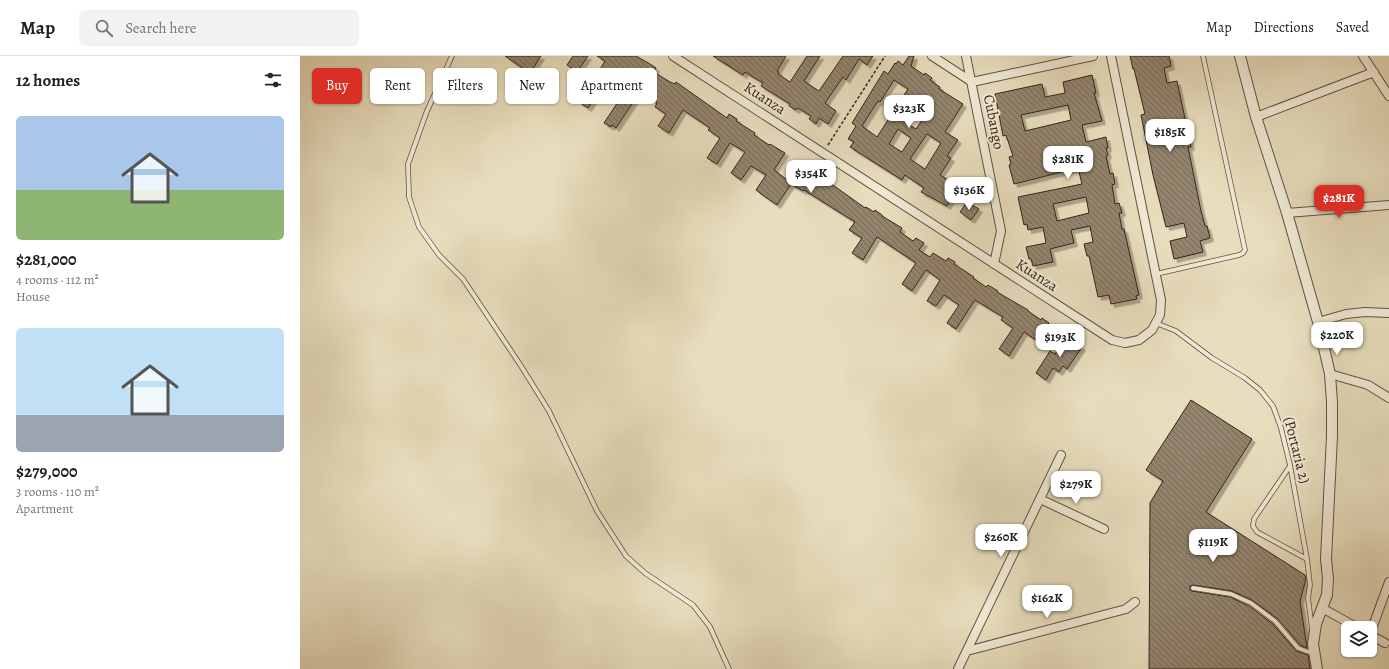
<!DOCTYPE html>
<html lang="en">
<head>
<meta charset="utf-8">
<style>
	:root { --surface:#fff; --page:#f2f2f2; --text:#222; --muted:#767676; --line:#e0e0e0; --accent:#d93025 }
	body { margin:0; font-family:Alegreya,serif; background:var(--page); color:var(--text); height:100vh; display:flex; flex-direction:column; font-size:15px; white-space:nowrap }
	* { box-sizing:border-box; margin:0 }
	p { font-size:13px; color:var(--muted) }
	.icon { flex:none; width:22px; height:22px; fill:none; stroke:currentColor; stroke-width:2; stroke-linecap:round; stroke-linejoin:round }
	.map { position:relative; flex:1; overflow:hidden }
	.panel { display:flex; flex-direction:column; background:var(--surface); width:300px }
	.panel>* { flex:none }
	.hud { position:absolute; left:12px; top:12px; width:380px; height:36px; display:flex; gap:8px }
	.tools { position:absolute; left:1041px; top:565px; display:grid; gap:8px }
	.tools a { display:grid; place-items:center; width:36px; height:36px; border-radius:6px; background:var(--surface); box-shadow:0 1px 3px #0004; font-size:20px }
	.price { position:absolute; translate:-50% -34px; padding:0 9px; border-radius:8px; background:#fff; color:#222; font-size:13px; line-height:26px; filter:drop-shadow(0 1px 2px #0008) }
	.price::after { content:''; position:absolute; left:50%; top:24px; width:12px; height:9px; margin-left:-6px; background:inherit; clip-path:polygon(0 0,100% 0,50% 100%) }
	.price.active { background:var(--accent); color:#fff }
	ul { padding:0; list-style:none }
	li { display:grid; align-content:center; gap:8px; height:212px; padding:0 16px }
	li span { display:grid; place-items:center; height:124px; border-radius:6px; color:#555 }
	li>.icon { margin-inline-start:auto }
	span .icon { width:72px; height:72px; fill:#fffc; stroke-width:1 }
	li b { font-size:17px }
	h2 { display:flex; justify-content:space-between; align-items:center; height:48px; padding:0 16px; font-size:17px }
	.tag { padding:0 14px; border-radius:6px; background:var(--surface); box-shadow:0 1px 3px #0004; font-size:14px; line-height:36px }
	.tag.active { background:var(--accent); color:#fff }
	header { display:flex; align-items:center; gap:24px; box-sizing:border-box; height:56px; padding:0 20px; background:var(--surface); border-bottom:1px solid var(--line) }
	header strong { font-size:19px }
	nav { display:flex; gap:22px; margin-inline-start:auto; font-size:14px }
	.search { width:280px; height:36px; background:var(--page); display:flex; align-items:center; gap:10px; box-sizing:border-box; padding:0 14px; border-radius:6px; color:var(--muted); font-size:15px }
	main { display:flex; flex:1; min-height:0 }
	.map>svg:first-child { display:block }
	.building { fill:url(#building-back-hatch); stroke:#362317; fill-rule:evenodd; filter:url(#shadow) }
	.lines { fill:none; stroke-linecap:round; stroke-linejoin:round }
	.service-casing { stroke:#625241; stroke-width:5.5 }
	.minor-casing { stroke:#625241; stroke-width:10 }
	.tertiary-casing { stroke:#625241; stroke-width:12 }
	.path { stroke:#362317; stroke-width:1.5; stroke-dasharray:3 2; stroke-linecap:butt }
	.service { stroke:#f0ead5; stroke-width:4 }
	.minor { stroke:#f0ead5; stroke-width:8 }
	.tertiary { stroke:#f0ead5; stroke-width:10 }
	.labels { text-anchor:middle; stroke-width:4; stroke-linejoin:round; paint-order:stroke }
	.street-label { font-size:15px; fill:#362317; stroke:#f0ead5 }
</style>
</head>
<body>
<header>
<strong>Map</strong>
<div class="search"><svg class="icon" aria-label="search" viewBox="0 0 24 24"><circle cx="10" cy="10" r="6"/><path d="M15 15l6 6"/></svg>Search here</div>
<nav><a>Map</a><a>Directions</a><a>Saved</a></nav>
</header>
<main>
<section class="panel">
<h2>12 homes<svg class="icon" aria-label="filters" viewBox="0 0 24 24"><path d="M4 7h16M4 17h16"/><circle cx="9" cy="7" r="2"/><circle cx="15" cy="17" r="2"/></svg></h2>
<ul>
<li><span style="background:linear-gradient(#a9c7e8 60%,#8fb573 0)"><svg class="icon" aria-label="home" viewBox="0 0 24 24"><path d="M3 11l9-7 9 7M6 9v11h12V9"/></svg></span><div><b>$281,000</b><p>4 rooms · 112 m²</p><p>House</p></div></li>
<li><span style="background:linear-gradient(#bfe0f5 70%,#9aa5b1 0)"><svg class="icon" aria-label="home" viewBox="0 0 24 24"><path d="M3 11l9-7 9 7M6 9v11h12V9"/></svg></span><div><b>$279,000</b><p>3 rooms · 110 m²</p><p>Apartment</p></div></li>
</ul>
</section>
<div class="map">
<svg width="1089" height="613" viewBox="0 0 1089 613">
	<defs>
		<pattern id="building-back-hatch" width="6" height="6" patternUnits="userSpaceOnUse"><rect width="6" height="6" fill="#93846e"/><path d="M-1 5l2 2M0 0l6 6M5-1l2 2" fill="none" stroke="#796c59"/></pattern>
		<filter id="shadow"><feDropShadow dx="3.5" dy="3.5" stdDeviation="0" flood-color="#0004"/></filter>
	</defs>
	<rect width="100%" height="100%" fill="#e8debe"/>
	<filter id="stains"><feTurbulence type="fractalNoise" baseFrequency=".005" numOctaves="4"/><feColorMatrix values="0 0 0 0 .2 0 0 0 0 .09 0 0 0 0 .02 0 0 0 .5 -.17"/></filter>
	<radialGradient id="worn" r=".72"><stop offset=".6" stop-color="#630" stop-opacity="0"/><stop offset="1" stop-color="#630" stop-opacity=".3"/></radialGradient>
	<path class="building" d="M205,0h36l-11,17z
		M273,0h15l-11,16 -10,-7z
		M297,0h39l14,8 6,4 -2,4 16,10 5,2 1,-2 51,36 2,-4 8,5 -1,2 19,12 -1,2 15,10 1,-1 15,9 -11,17 12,9 10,-14h1l3,-4 6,5 -2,3 13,9 1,-1 4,2 1,-1 42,30 1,-1 8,5 1,-2 7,5v1l20,12 -2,4 13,9 3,-3 8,5 -5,7 11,7 3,-4 13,8 2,-3 7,4 -1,2 20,13 -1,1 13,9 2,-2 10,6 -1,1 31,18v1l13,9 1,-2 7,5 -3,3 6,4 -9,15 -19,-13 -15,24 -10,-7 14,-21 -12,-8 2,-3 -28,-17 -19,29 -9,-6 12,-18 -15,-10 -8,11 -9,-5 13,-21 -14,-10 -14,21 -10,-7 14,-21 -39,-26 -14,23 -11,-7 10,-15 -13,-8 6,-8 -51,-32 -1,1 -12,-7 -14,21 -10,-7 -11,-8 10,-15 -15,-9 -10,14 -10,-7 14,-21 -15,-9 -13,21 -10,-6 13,-20 -12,-8 2,-2 -27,-18 -14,23 -11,-7 8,-12 -11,-7 2,-4 -17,-11 -24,36 -4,-3 -1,2 -7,-4 26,-39 -18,-12 -24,36 -9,-6 26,-41z
		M413,0h73l-9,15 2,1 -1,2 12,8 17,-26h13l-16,25 15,10 24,-35h30l-6,9 -8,-6 -13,21 -3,-3 -18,26 11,8 -8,13 -9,-6 -3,6 -7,-5 2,-3 -13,-8 -2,2 -7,-4 1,-2 -29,-18 2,-3 -18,-11 -2,3z
		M609,0h5l-3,10 13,9 1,-2 7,5 -2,2 10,7 -1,2 24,15 -18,28 13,8 -11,16 4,2 -11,17 19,12 -12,19 -26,-14 3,-4 -19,-13 -3,5 -52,-33 4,-5 -6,-3 8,-13 -4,-3 32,-52 4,3 7,-11 1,1 2,-3 5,4zM594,24l14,9 -31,48 -15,-11 16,-25 2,1zM617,42l14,9 -15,22 -14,-9zM598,73l13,9 -9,14 -13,-8zM627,78l14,9 -16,26 -15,-10z
		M830,0h39l2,10 -7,2 3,15 10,-2 14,66h-3l13,64 4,15h2l3,12 -10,3 3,11 -29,7 -4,-18 17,-4 -3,-14 -18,4 -13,-52 -12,-60 4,-1 -11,-45h-1z
		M792,19l4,18h-2l8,28 -20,4 4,17 20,-5 2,11h-2l2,7 -2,1 4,18 3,-1 2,11 -3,1 3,19 4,-1 3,10h-3l3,16h2l15,66 -3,1 1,3 -26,5 -2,-9 -11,2 -9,-41h-2l-3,-12 9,-2 -3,-16 -19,4 3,13 -24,6 3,13 -20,4 -2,-7h-2l-3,-12 20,-4 -3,-16 -15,3 -1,-6 -3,1 -6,-28 64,-13 -4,-16 -64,16 -5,-19 2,-1 -2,-7 4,-1 -7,-21 -3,1 -8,-42 47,-10 3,13 20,-4 -2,-11zM768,49l3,15 -46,11 -4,-16zM786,141l3,16 -32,8 -4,-17z
		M667,146l12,7 -8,11 -11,-8z
		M766,280l16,11 -15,22 -4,-3 -4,6 -6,-4 -7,12 -10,-7 14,-22 5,3z
		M891,344l61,39 -46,73 99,63 1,4 -6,22 7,47 -7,-3 -22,-26 -26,-19 -20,-9 -39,-6 -3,1v4l2,1 38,6 19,9 24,18 23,27 12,4 2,14h-161l1,-166 13,-22 -17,-11z"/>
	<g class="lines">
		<defs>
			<path id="service" d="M152,0l-25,55 -19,53 1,33 10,30 20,28 24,24 58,87 28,45 48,100 29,45 19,17 48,32 17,22 19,42
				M856,218l83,-19 4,-2 2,-3 -42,-194
				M856,267l20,8 36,27 33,20 15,12 13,16 8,22 9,37 17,94 3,26 -2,13 4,31
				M990,410l-36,53 -1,7 4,6 50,27
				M893,532l38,6 20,9 24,18 23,27 16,6"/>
			<path id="minor" d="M373,0l439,284 13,3 14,-3 13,-10 8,-15 1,-15 -50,-244
				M632,0l40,26 121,-26
				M666,0l35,175 -7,33
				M1063,0l26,40
				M956,61l118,-45
				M987,157l102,-8
				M1018,266l28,-8 19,-2 24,1
				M1030,318l38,11 21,13
				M740,443l64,30
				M1022,552l36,20
				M1070,578l19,-52
				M1070,579l15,8
				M667,595l159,-42 9,-7
				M658,613l103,-214"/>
			<path id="tertiary" d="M940,0l16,61 31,96 31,109 12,52 2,28v34l-6,123 2,19 -1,17 -11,29 -3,20 4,25"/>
		</defs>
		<use href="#service" class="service-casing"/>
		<use href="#minor" class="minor-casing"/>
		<use href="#tertiary" class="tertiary-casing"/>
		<path class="path" d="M528,89l57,-89"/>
		<use href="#service" class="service"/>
		<use href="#minor" class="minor"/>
		<use href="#tertiary" class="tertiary"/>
	</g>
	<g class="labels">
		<g class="street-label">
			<text transform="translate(465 42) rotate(33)" y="5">Kuanza</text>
			<text transform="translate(694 66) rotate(79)" y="5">Cubango</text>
			<text transform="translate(737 219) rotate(33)" y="5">Kuanza</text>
			<text transform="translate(997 394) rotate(76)" y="5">(Portaria 2)</text>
		</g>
	</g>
	<rect width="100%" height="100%" filter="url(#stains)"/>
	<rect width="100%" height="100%" fill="url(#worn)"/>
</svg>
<div class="tools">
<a><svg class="icon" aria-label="layers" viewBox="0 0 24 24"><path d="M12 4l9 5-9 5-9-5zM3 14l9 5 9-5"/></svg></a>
</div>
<b class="price" style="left:609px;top:73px">$323K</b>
<b class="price" style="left:870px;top:97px">$185K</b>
<b class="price" style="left:768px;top:124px">$281K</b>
<b class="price" style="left:511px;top:138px">$354K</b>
<b class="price" style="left:669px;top:155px">$136K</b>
<b class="price active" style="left:1039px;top:163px">$281K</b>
<b class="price" style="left:1037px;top:300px">$220K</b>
<b class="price" style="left:760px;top:302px">$193K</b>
<b class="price" style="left:776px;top:449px">$279K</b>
<b class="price" style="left:701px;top:502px">$260K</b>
<b class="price" style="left:913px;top:507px">$119K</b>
<b class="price" style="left:747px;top:563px">$162K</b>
<div class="hud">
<a class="tag active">Buy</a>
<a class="tag">Rent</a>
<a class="tag">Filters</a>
<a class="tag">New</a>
<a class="tag">Apartment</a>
</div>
</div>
</main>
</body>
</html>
